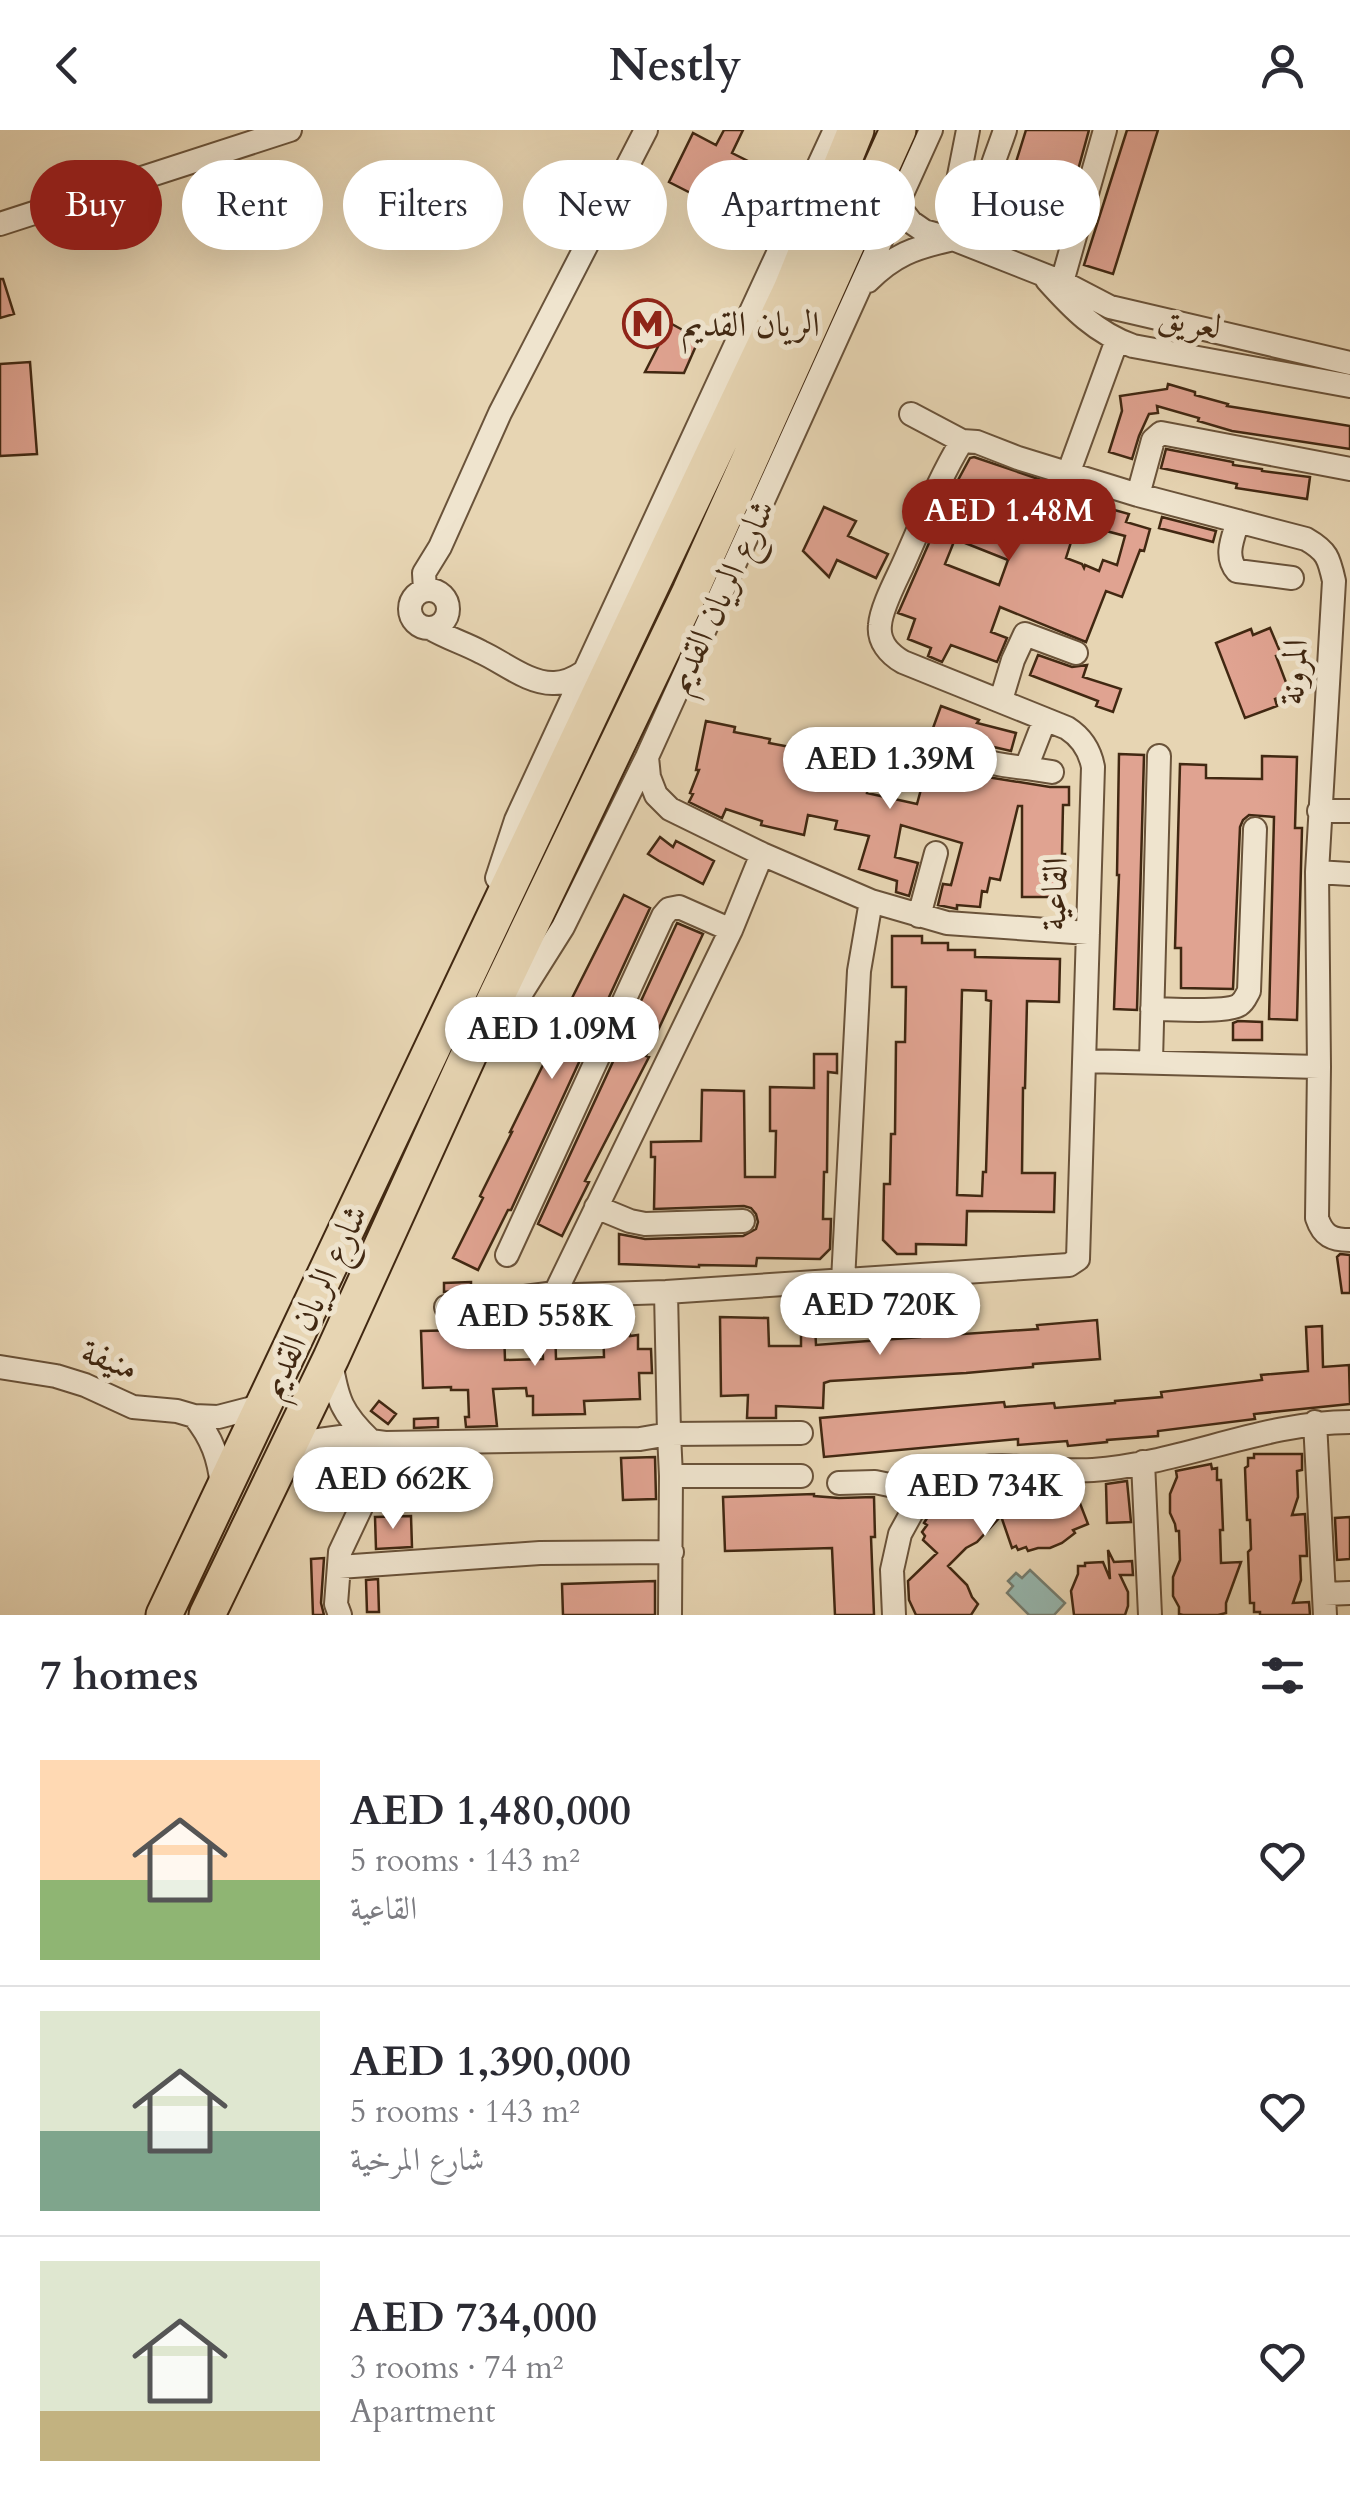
<!DOCTYPE html>
<html lang="en">
<head>
<meta charset="utf-8">
<style>
	:root { --surface:#fff; --page:#f7f7f7; --text:#2b2b33; --muted:#7c7c81; --line:#e1e1e2; --accent:#8f2418 }
	body { margin:0; font-family:Cardo,Amiri,serif; background:var(--page); color:var(--text); height:100vh; display:flex; flex-direction:column; font-size:38px; white-space:nowrap }
	* { box-sizing:border-box; margin:0 }
	p { font-size:32px; color:var(--muted) }
	.icon { flex:none; width:55px; height:55px; fill:none; stroke:currentColor; stroke-width:2; stroke-linecap:round; stroke-linejoin:round }
	.map { position:relative; height:1485px; overflow:hidden }
	.sheet { display:flex; flex-direction:column; background:var(--surface); flex:1 }
	.sheet>* { flex:none }
	.guide { position:absolute; left:30px; top:30px; width:1290px; height:90px; display:flex; gap:20px }
	.price { position:absolute; translate:-50% -85px; padding:0 22px; border-radius:35px; background:#fff; color:#222; font-size:32px; line-height:65px; filter:drop-shadow(0 2px 5px #0008) }
	.price::after { content:''; position:absolute; left:50%; top:60px; width:30px; height:22px; margin-left:-15px; background:inherit; clip-path:polygon(0 0,100% 0,50% 100%) }
	.price.active { background:var(--accent); color:#fff }
	ul { padding:0; list-style:none }
	li { display:flex; align-items:center; gap:30px; height:250px; padding:0 40px }
	li+li { border-top:2px solid var(--line) }
	li span { display:grid; place-items:center; flex:none; width:280px; height:200px; border-radius:0px; color:#555 }
	li>.icon { margin-inline-start:auto }
	span .icon { width:120px; height:120px; fill:#fffc; stroke-width:1 }
	li b { font-size:42px }
	h2 { display:flex; justify-content:space-between; align-items:center; height:120px; padding:0 40px; font-size:42px }
	.chip { padding:0 35px; border-radius:45px; background:var(--surface); box-shadow:0 10px 40px #0002; font-size:35px; line-height:90px }
	.chip.active { background:var(--accent); color:#fff }
	header { display:flex; justify-content:space-between; align-items:center; height:130px; padding:0 40px; background:var(--surface); font-size:45px; font-weight:800 }
	.map>svg:first-child { display:block }
	.water { fill:#97b8b0; stroke:#757e71; stroke-width:2.5 }
	.building { fill:#e0a391; stroke:#412812; stroke-width:2.5; fill-rule:evenodd }
	.lines { fill:none; stroke-linecap:round; stroke-linejoin:round }
	.minor-casing { stroke:#6a533a; stroke-width:26 }
	.highway-casing { stroke:#412812; stroke-width:39 }
	.minor { stroke:#efe4ce; stroke-width:22 }
	.highway { stroke:#e7d5b3; stroke-width:35 }
	.labels { text-anchor:middle; stroke-width:10; stroke-linejoin:round; paint-order:stroke }
	.street-label { font-size:35px; fill:#412812; stroke:#efe4ce }
	.poi-label { font-size:35px; fill:#412812; stroke:#efe4ce; text-anchor:start }
</style>
</head>
<body>
<header><svg class="icon" aria-label="back" viewBox="0 0 24 24"><path d="M15 5l-7 7 7 7"/></svg>Nestly<svg class="icon" aria-label="person" viewBox="0 0 24 24"><circle cx="12" cy="8" r="4"/><path d="M4 21q1-7 8-7t8 7"/></svg></header>
<div class="map">
<svg width="1350" height="1485" viewBox="0 0 1350 1485">
	<rect width="100%" height="100%" fill="#e7d5b3"/>
	<filter id="stains"><feTurbulence type="fractalNoise" baseFrequency=".002" numOctaves="4"/><feColorMatrix values="0 0 0 0 .2 0 0 0 0 .09 0 0 0 0 .02 0 0 0 .5 -.17"/></filter>
	<radialGradient id="worn" r=".72"><stop offset=".6" stop-color="#630" stop-opacity="0"/><stop offset="1" stop-color="#630" stop-opacity=".3"/></radialGradient>
	<path class="water" d="M1030,1440l35,33 -11,12h-25l-22,-22 6,-7 -5,-5 8,-8 6,5z"/>
	<path class="building" d="M724,0h19l-11,23 22,11 -24,49 -61,-31 24,-49 23,12z
		M1026,0h63l-22,80 -60,-19z
		M1127,0h31l-45,144 -29,-9z
		M0,149h3l11,35 -14,4z
		M670,193l29,16 -15,34 -39,-1z
		M30,232l7,92 -37,2v-92z
		M1168,254l27,8v3l33,9 -1,2 123,20v23l-118,-18 -34,-10 1,-3 -42,-12 1,7 -9,1 -10,22 -7,23 -23,-7 13,-41 -2,-15 47,-7z
		M1166,319l67,13v3l29,4v2l48,6 -3,22 -71,-11 1,-4 -76,-16z
		M974,327l91,31 -12,34 9,3 9,17 -5,16 16,6 2,4 1,-3 14,6 4,-11 14,5 8,-29 -30,-8 5,-22 29,8 -3,8 24,7 -6,22 -4,-1 -18,47 -16,-6 -20,51 -86,-35 -9,25 16,6 -10,24 -46,-17 -9,17 -14,-6 3,-8 -23,-9 7,-20 -17,-6 2,-4 51,-116 19,-35zM955,409l53,21 -9,25 -54,-21z
		M824,377l32,14 -8,15 40,18 -12,24 -39,-18 -8,17 -26,-26z
		M1162,387l54,14 -3,11 -54,-14z
		M1270,498l11,26 -5,2 14,37 -15,6 2,7 -32,12 -29,-75 35,-14 2,6z
		M1038,525l34,12 15,-2 -4,12 38,12 -8,23 -17,-6 2,-5 -68,-26z
		M941,576l38,14 -2,3 39,10 -5,18 -39,-9 -39,-14z
		M706,591l29,6 -1,5 36,7 -1,4 37,7 -2,8 35,7 -1,7 32,7 -3,14 50,11 6,-22 -11,-4 9,-24 30,13 36,10 63,10h19v18h-6l-1,49h3v25h-7v18h-36v-91h-4l-18,74 -10,-2 -3,14 -5,-1 -2,16 -23,-2v4l-19,-4 5,-21 8,1 11,-42 -61,-18 -6,32 23,6 -9,33 -13,-4 1,-11 -38,-12 10,-33 -34,-7 2,-8 -29,-6 -4,20 -43,-10 1,-4 -36,-12 -4,9 -33,-16 4,-8 -3,-1 9,-23h-3z
		M1119,624l25,1 -7,255 -23,-1 5,-134h-2z
		M1262,626l35,1 -2,71h7l-5,192 -28,-1 5,-202 -25,-2 -6,5 -3,7 -7,162 -52,-1v-40h-6l5,-184 26,1v13l56,1z
		M660,707l13,10 3,-6 38,20 -11,23 -44,-23 -11,-7z
		M624,765l26,13 -139,302h-3l-30,60 -25,-12 30,-60 -3,-2 32,-64h-2l61,-124 -3,-2z
		M677,793l26,11 -57,122 3,1 -64,124 4,1 -27,54 -24,-12z
		M892,806h30v7h26v7h27v7l85,2 -1,43 -32,-1 -2,87h-2l-1,85h33l-1,39 -87,-1 -1,34 -50,-1v10h-19l-14,-14 1,-56h6l1,-50h4l1,-92h9l1,-55h-14zM962,860l24,1v9l5,1 -5,171h-3l-1,24 -25,-1z
		M1238,891l24,1v18h-29v-17z
		M814,924h23v19l-9,-1 -1,100h-3l-1,47h8l-1,30 -10,10 -63,-1 -1,8 -57,-1v2l-80,-3v-30l26,5 98,-3 13,-7 2,-7 -2,-8 -5,-6 -7,-2 -90,3 1,-52h-4v-15l50,-1 1,-51 42,1 1,86h30l1,-46h-6v-44l44,1z
		M1340,1124l10,1v38h-8l-5,-36z
		M471,1152v7l-27,3v-9z
		M933,1176l2,30 103,-7 -1,-4 60,-5 3,39 -67,5v3l-67,6 -136,8 -6,2 -1,25 -47,-2v12h-29l1,-23 -27,1 -1,-79 48,1 1,28h32v-20l14,-1 1,20 104,-8 -2,-30z
		M609,1182l1,5 18,-2 2,21 8,-1v14h13l1,24h-13l1,26 -56,2 1,13 -52,1v-19h-6l-1,-8 -33,1 4,37 -31,1 -1,-10h4l-1,-27h-17v-3l-28,1 -2,-57 83,-2 1,31 38,-1 -1,-34 13,-1 1,35 48,-2 -1,-31h-15l-1,-13z
		M1322,1196l1,41 26,-2 1,39 -96,10 1,5 -97,12v5l-51,4v2l-39,4 -1,-5 -49,4v-6l-194,18 -4,-39 184,-16 1,5 49,-4 1,5 60,-5v-2l47,-4 -1,-5 101,-12 -1,-5 47,-4 -2,-44z
		M379,1271l17,13 -8,10 -17,-13z
		M438,1288v9l-24,1v-9z
		M1254,1324h48v16l-5,1 1,26 -6,18 13,-1 2,42h-7l1,24 -8,23 16,-1 1,13h-50v-3h-6v-9h-4l-2,-51 3,-3 -1,-29h-3l-2,-52 3,-2v-8h6z
		M655,1327l1,42 -33,1 -2,-42z
		M1211,1334l1,5 5,-1v12h4l2,50h-3l1,33 20,-1 -15,41v10l-8,2h-35l-4,-1v-7l-6,-11v-19l7,-17 -1,-29h-3l-1,-7 -5,-11v-19l7,-17 -1,-6z
		M1127,1351l4,41 -24,1 -1,-39z
		M978,1354l28,25 12,-5 9,-8 18,-7 18,1 7,-3 3,7 3,-1 12,31 -15,6 2,3 -13,10 -12,5h-12l-10,3 -2,-4 -8,3 -2,-4 -4,2 -11,-32 -24,26 -11,6 -18,18 19,19 5,12 6,7 -7,11h-55l-7,-15 -1,-19 29,-28 -14,-13 2,-4 -3,-4 5,-7 -3,-2 15,-24 11,-7z
		M814,1364v2l25,2 35,-1 1,40h-4l3,78h-39l-3,-67 -107,3 -2,-54z
		M411,1386l1,31 -36,2 -1,-32z
		M1350,1387v42l-13,1 -2,-42z
		M1108,1420l6,12 18,-1 1,14h-13l8,17v14l-3,9h-51l-3,-24 7,-17v-8h7v-3l18,-1 7,17z
		M324,1428l-3,45 3,12h-11l-2,-56z
		M378,1449l1,33h-12l-1,-32z
		M655,1451v34h-92l-1,-31z"/>
	<g class="lines">
		<defs>
			<path id="minor" d="M1005,0c-6,19 -17,42 -18,61 -1,28 67,39 87,45
				M897,74l14,18 13,9 29,8 109,43 48,25 240,56
				M0,94l290,-94
				M953,109v-33l15,-76
				M1047,150c25,28 49,53 86,66l217,40
				M868,151c26,-26 46,-33 81,-41
				M1062,152l43,-152
				M911,284l51,27 15,1 41,16 120,37 168,44c21,12 23,19 28,42l-17,291 2,195 -2,151c6,18 15,22 33,22
				M1068,344l49,-134
				M1138,365l15,-55 8,-7 189,36
				M1238,391c-5,17 -14,35 -1,50l55,7
				M410 479a19 19 0 1 1 38 0a19 19 0 1 1-38 0Z
				M425,460l-1,-17 16,-26 60,-134 146,-283
				M430,498c17,10 34,15 51,24 22,10 48,32 73,31 12,0 21,-5 30,-11
				M1001,570l12,-40 12,-26 51,19
				M933,613c31,15 60,22 93,25l19,-49
				M647,627l2,20 7,18 14,14 92,45 109,47 76,22 141,10
				M1026,638l26,4
				M1319,681h31
				M1317,742l33,2
				M497,748l19,-58 319,-690
				M919,786l17,-63
				M1152,879c18,0 74,4 87,-4 6,-4 7,-9 10,-14l6,-162
				M482,906l23,-17 58,-92 84,-170 284,-627
				M1085,931l234,6
				M1151,931l8,-305
				M596,1077l34,14 15,3 98,-3
				M507,1125l156,-339 6,-7 10,-2 52,23
				M843,1151l16,-310 12,-70
				M555,1163l176,-363 31,-76
				M446,1177l109,-14 21,2 90,-3 403,-27 9,-6 15,-492c-3,-16 -12,-30 -26,-39l-164,-66c-14,-8 -25,-21 -23,-37 1,-16 15,-43 22,-58 19,-42 36,-87 60,-126
				M331,1231c6,39 11,52 39,79
				M0,1237l56,9 29,9 48,22 44,4 17,5 24,1 46,-12
				M194,1286c18,22 25,42 28,70
				M1315,1292l10,193
				M286,1321l26,-10 29,-4 44,6 255,-4 29,-5 -3,-142
				M1143,1332l7,153
				M671,1346h130
				M839,1353l36,-1 48,10c53,-43 109,-18 170,-22 87,-6 170,-48 257,-48
				M339,1437l201,-14 132,-1
				M1324,1464l26,-1
				M340,1485l-4,-11 4,-52 24,-51 34,-58
				M670,1485l1,-139 -2,-42 132,-1
				M894,1485l-2,-45 8,-36 23,-42"/>
			<path id="highway" d="M164,1485l627,-1325 65,-160
				M207,1485l124,-257 144,-317 215,-449 208,-462"/>
		</defs>
		<use href="#minor" class="minor-casing"/>
		<use href="#highway" class="highway-casing"/>
		<use href="#minor" class="minor"/>
		<use href="#highway" class="highway"/>
	</g>
	<defs>
		<symbol id="metro-ring" viewBox="-11 -11 22 22"><circle r="9.5" fill="#efe4ce" stroke="#8f2418" stroke-width="1.5"/><path d="M-5.5 5V-5H-3L0 0L3-5H5.5V5H3V-.5L0 4L-3-.5V5Z" fill="#8f2418"/></symbol>
	</defs>
	<g fill-rule="evenodd">
		<use href="#metro-ring" x="620" y="166" width="55" height="55"/>
	</g>
	<g class="labels">
		<g class="street-label">
			<text transform="translate(1190 191) rotate(11)" y="12">لعريق</text>
			<text transform="translate(720 466) rotate(-65)" y="12">شارع الريان القديم</text>
			<text transform="translate(1293 542) rotate(-86)" y="12">المرونة</text>
			<text transform="translate(1054 764) rotate(-88)" y="12">القاعية</text>
			<text transform="translate(313 1171) rotate(-65)" y="12">شارع الريان القديم</text>
			<text transform="translate(110 1229) rotate(21)" y="12">منيفة</text>
		</g>
		<g class="poi-label">
			<text x="682" y="206">الريان القديم</text>
		</g>
	</g>
	<rect width="100%" height="100%" filter="url(#stains)"/>
	<rect width="100%" height="100%" fill="url(#worn)"/>
</svg>
<b class="price active" style="left:1009px;top:434px">AED 1.48M</b>
<b class="price" style="left:890px;top:682px">AED 1.39M</b>
<b class="price" style="left:552px;top:952px">AED 1.09M</b>
<b class="price" style="left:880px;top:1228px">AED 720K</b>
<b class="price" style="left:535px;top:1239px">AED 558K</b>
<b class="price" style="left:393px;top:1402px">AED 662K</b>
<b class="price" style="left:985px;top:1409px">AED 734K</b>
<div class="guide">
<a class="chip active">Buy</a>
<a class="chip">Rent</a>
<a class="chip">Filters</a>
<a class="chip">New</a>
<a class="chip">Apartment</a>
<a class="chip">House</a>
</div>
</div>
<section class="sheet">
<h2>7 homes<svg class="icon" aria-label="filters" viewBox="0 0 24 24"><path d="M4 7h16M4 17h16"/><circle cx="9" cy="7" r="2"/><circle cx="15" cy="17" r="2"/></svg></h2>
<ul>
<li><span style="background:linear-gradient(#ffd9b3 60%,#8fb573 0)"><svg class="icon" aria-label="home" viewBox="0 0 24 24"><path d="M3 11l9-7 9 7M6 9v11h12V9"/></svg></span><div><b>AED 1,480,000</b><p>5 rooms · 143 m²</p><p>القاعية</p></div><svg class="icon" aria-label="heart" viewBox="0 0 24 24"><path d="M12 20l-8-8c-3-5 5-10 8-4 3-6 11-1 8 4z"/></svg></li>
<li><span style="background:linear-gradient(#dfe7d0 60%,#7fa58c 0)"><svg class="icon" aria-label="home" viewBox="0 0 24 24"><path d="M3 11l9-7 9 7M6 9v11h12V9"/></svg></span><div><b>AED 1,390,000</b><p>5 rooms · 143 m²</p><p>شارع المرخية</p></div><svg class="icon" aria-label="heart" viewBox="0 0 24 24"><path d="M12 20l-8-8c-3-5 5-10 8-4 3-6 11-1 8 4z"/></svg></li>
<li><span style="background:linear-gradient(#dfe7d0 75%,#c2b280 0)"><svg class="icon" aria-label="home" viewBox="0 0 24 24"><path d="M3 11l9-7 9 7M6 9v11h12V9"/></svg></span><div><b>AED 734,000</b><p>3 rooms · 74 m²</p><p>Apartment</p></div><svg class="icon" aria-label="heart" viewBox="0 0 24 24"><path d="M12 20l-8-8c-3-5 5-10 8-4 3-6 11-1 8 4z"/></svg></li>
</ul>
</section>
</body>
</html>
